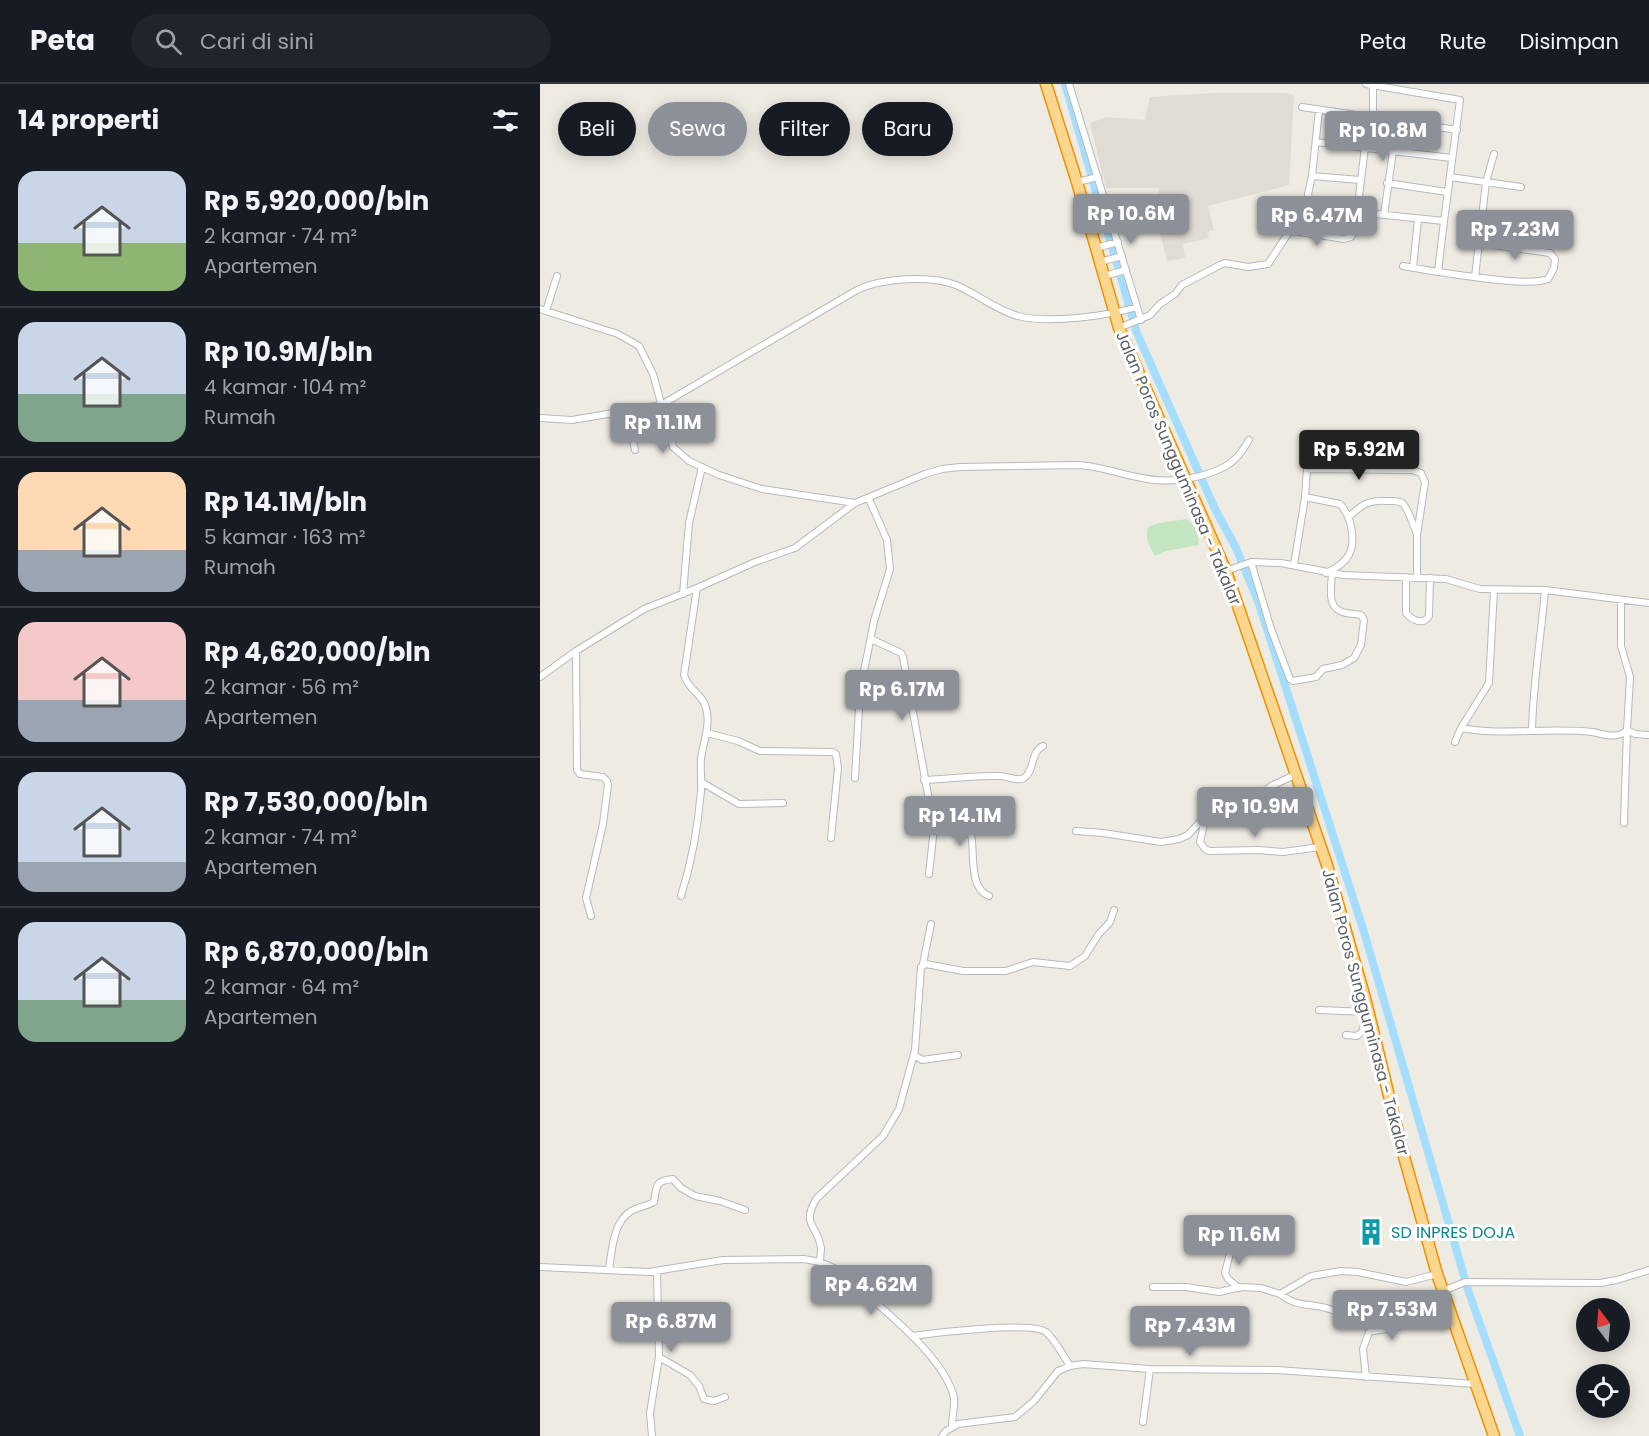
<!DOCTYPE html>
<html lang="id">
<head>
<meta charset="utf-8">
<style>
	:root { --surface:#171b24; --page:#20242c; --text:#f1f3f6; --muted:#9ea1a6; --line:#363941; --accent:#8c9099 }
	body { margin:0; font-family:Poppins,sans-serif; background:var(--page); color:var(--text); height:100vh; display:flex; flex-direction:column; font-size:22px; white-space:nowrap }
	* { box-sizing:border-box; margin:0 }
	p { font-size:20px; color:var(--muted) }
	.icon { flex:none; width:33px; height:33px; fill:none; stroke:currentColor; stroke-width:2; stroke-linecap:round; stroke-linejoin:round }
	.map { position:relative; flex:1; overflow:hidden }
	.details { display:flex; flex-direction:column; background:var(--surface); width:540px }
	.details>* { flex:none }
	.top-card { position:absolute; left:18px; top:18px; width:570px; height:54px; display:flex; gap:12px }
	.needle { width:39px; rotate:344deg }
	.buttons { position:absolute; left:1036px; top:1214px; display:grid; gap:12px }
	.buttons a { display:grid; place-items:center; width:54px; height:54px; border-radius:50%; background:var(--surface); box-shadow:0 3px 15px #0003; font-size:30px }
	.price { position:absolute; translate:-50% -51px; padding:0 14px; border-radius:6px; background:var(--accent); color:#fff; font-size:20px; line-height:39px; filter:drop-shadow(0 2px 3px #0008) }
	.price::after { content:''; position:absolute; left:50%; top:36px; width:18px; height:14px; margin-left:-9px; background:inherit; clip-path:polygon(0 0,100% 0,50% 100%) }
	.price.selected { background:#222; color:#fff }
	ul { padding:0; list-style:none }
	li { display:flex; align-items:center; gap:18px; height:150px; padding:0 18px }
	li+li { border-top:2px solid var(--line) }
	li span { display:grid; place-items:center; flex:none; width:168px; height:120px; border-radius:18px; color:#555 }
	li>.icon { margin-inline-start:auto }
	span .icon { width:72px; height:72px; fill:#fffc; stroke-width:1 }
	li b { font-size:26px }
	h2 { display:flex; justify-content:space-between; align-items:center; height:72px; padding:0 18px; font-size:26px }
	.pill { padding:0 21px; border-radius:27px; background:var(--surface); box-shadow:0 3px 15px #0003; font-size:21px; line-height:54px }
	.pill.selected { background:var(--accent); color:#fff }
	header { display:flex; align-items:center; gap:36px; box-sizing:border-box; height:84px; padding:0 30px; background:var(--surface); border-bottom:2px solid var(--line) }
	header strong { font-size:28px }
	nav { display:flex; gap:33px; margin-inline-start:auto; font-size:21px }
	.search { width:420px; height:54px; background:var(--page); display:flex; align-items:center; gap:15px; box-sizing:border-box; padding:0 21px; border-radius:33px; color:var(--muted); font-size:22px }
	main { display:flex; flex:1; min-height:0 }
	.map>svg:first-child { display:block }
	.education { fill:#e0dcd4 }
	.green { fill:#c3e5c0 }
	.lines { fill:none; stroke-linecap:round; stroke-linejoin:round }
	.canal { stroke:#a4ddfd; stroke-width:8 }
	.street-casing { stroke:#b6b9bd; stroke-width:8 }
	.highway-casing { stroke:#ec9205; stroke-width:13 }
	.street { stroke:#fff; stroke-width:6 }
	.highway { stroke:#fad68e; stroke-width:10 }
	.labels { text-anchor:middle; stroke-width:6; stroke-linejoin:round; paint-order:stroke }
	.street-label { font-size:16px; fill:#5b6064; stroke:#fff }
	.culture-label { font-size:16px; fill:#0d838f; stroke:#fff; text-anchor:start }
</style>
</head>
<body>
<header>
<strong>Peta</strong>
<div class="search"><svg class="icon" aria-label="search" viewBox="0 0 24 24"><circle cx="10" cy="10" r="6"/><path d="M15 15l6 6"/></svg>Cari di sini</div>
<nav><a>Peta</a><a>Rute</a><a>Disimpan</a></nav>
</header>
<main>
<section class="details">
<h2>14 properti<svg class="icon" aria-label="filters" viewBox="0 0 24 24"><path d="M4 7h16M4 17h16"/><circle cx="9" cy="7" r="2"/><circle cx="15" cy="17" r="2"/></svg></h2>
<ul>
<li><span style="background:linear-gradient(#c9d6e8 60%,#8fb573 0)"><svg class="icon" aria-label="home" viewBox="0 0 24 24"><path d="M3 11l9-7 9 7M6 9v11h12V9"/></svg></span><div><b>Rp 5,920,000/bln</b><p>2 kamar · 74 m²</p><p>Apartemen</p></div></li>
<li><span style="background:linear-gradient(#c9d6e8 60%,#7fa58c 0)"><svg class="icon" aria-label="home" viewBox="0 0 24 24"><path d="M3 11l9-7 9 7M6 9v11h12V9"/></svg></span><div><b>Rp 10.9M/bln</b><p>4 kamar · 104 m²</p><p>Rumah</p></div></li>
<li><span style="background:linear-gradient(#ffd9b3 65%,#9aa5b1 0)"><svg class="icon" aria-label="home" viewBox="0 0 24 24"><path d="M3 11l9-7 9 7M6 9v11h12V9"/></svg></span><div><b>Rp 14.1M/bln</b><p>5 kamar · 163 m²</p><p>Rumah</p></div></li>
<li><span style="background:linear-gradient(#f6c9c9 65%,#9aa5b1 0)"><svg class="icon" aria-label="home" viewBox="0 0 24 24"><path d="M3 11l9-7 9 7M6 9v11h12V9"/></svg></span><div><b>Rp 4,620,000/bln</b><p>2 kamar · 56 m²</p><p>Apartemen</p></div></li>
<li><span style="background:linear-gradient(#c9d6e8 75%,#9aa5b1 0)"><svg class="icon" aria-label="home" viewBox="0 0 24 24"><path d="M3 11l9-7 9 7M6 9v11h12V9"/></svg></span><div><b>Rp 7,530,000/bln</b><p>2 kamar · 74 m²</p><p>Apartemen</p></div></li>
<li><span style="background:linear-gradient(#c9d6e8 65%,#7fa58c 0)"><svg class="icon" aria-label="home" viewBox="0 0 24 24"><path d="M3 11l9-7 9 7M6 9v11h12V9"/></svg></span><div><b>Rp 6,870,000/bln</b><p>2 kamar · 64 m²</p><p>Apartemen</p></div></li>
</ul>
</section>
<div class="map">
<svg width="1109" height="1352" viewBox="0 0 1109 1352">
	<rect width="100%" height="100%" fill="#eeebe3"/>
	<path class="education" d="M674,9h72l8,2 -5,90 -81,21 6,24 -7,2 2,6 -26,6 2,14 -18,3 -10,-40 9,-1 -8,-32h-52l-16,-65 17,-6 38,3 5,-23z"/>
	<path class="green" d="M647,435c9,8 12,15 12,26l-33,6 -11,5c-5,-9 -11,-19 -7,-29l11,-4z"/>
	<g class="lines">
		<path class="canal" d="M525,0l72,249 78,176 21,39 22,53 106,331 105,361 51,143"/>
		<defs>
			<path id="street" d="M529,0l72,236
				M762,23l155,23
				M779,26l-7,66 48,4
				M776,58l136,16
				M772,92l-4,18 2,7 6,3 40,8 88,9 16,-121 -94,-16
				M910,93l71,10
				M537,98l21,-5
				M847,99l60,9
				M942,129l48,7
				M844,131l9,-64
				M556,164l22,-6
				M560,178l22,-6
				M863,182l35,6 6,-51
				M873,184l5,-49
				M898,188c24,3 91,15 110,7l6,-11 1,-9 -5,-6 -71,-10
				M564,192l22,-6
				M935,193l11,-95 8,-28
				M0,225l78,25 21,12 14,28 20,73 16,14 30,14 43,14 93,14
				M6,227l11,-35
				M579,244l31,-13 10,-11 15,-10 7,-9 38,-20 5,-2 23,4 20,-3 21,-32 5,-1 50,8 7,-2 4,-8 10,-82 8,-30v-33
				M87,328l8,38
				M0,334l32,2 89,-15 196,-115c25,-12 73,-15 99,-5 21,9 40,25 62,31 30,8 89,0 119,-9
				M773,357l-6,28 -2,28 35,7c6,7 9,13 11,22 5,24 -2,37 -25,47
				M767,385l105,1 9,3 4,9 -8,53v42
				M809,433c13,-13 20,-17 38,-16 5,0 11,-1 15,2 7,6 11,23 15,31
				M711,478l20,67 19,50 3,2 23,-4 7,-8 19,-4 12,-7 7,-13 3,-25 -3,-5c-5,-1 -10,-1 -15,-2 -20,-4 -15,-24 -14,-39
				M754,481l11,-68
				M686,487l25,-9 30,1 62,12 103,4 34,10 65,1 104,13
				M866,493v36c6,7 17,13 23,3l1,-38
				M954,506l-5,93 -28,45c41,8 87,-1 131,4 12,2 25,8 35,-2l3,-53 -9,-31v-46
				M143,510l6,-71 13,-56
				M331,555l30,14 2,4 31,171 37,6c4,17 -3,54 18,62
				M36,567l1,119 3,4 23,3 4,4 1,4 -5,39 -17,74 5,18
				M0,593l36,-26 68,-42 53,-21 58,-26 40,-14 60,-45 70,-29 17,-5 18,-2 118,-2c21,1 42,9 64,13 25,6 59,1 82,-11 12,-6 19,-17 25,-27
				M992,646c1,-47 9,-93 13,-140
				M167,649l31,8 22,10 73,1 3,2 2,14 -7,70
				M915,658l6,-14
				M315,694l5,-87 14,-70 16,-52 -3,-29 -18,-41
				M384,696c26,-1 51,-5 76,-4 7,0 18,6 24,2 11,-7 6,-26 19,-32
				M161,698l38,22 44,-1
				M666,731l-6,27 5,7 4,2 49,-1 25,2 37,-5
				M1084,739l3,-93 8,4 14,1
				M536,747l27,2 58,9 18,-3 9,-4 22,-24 21,-7 18,-3 24,-16 22,-10
				M389,790l5,-46
				M141,812c11,-35 17,-69 20,-105 1,-11 -1,-22 0,-32 2,-17 10,-34 5,-51 -3,-14 -18,-18 -22,-33l13,-87
				M383,880l8,-40
				M779,926l49,2
				M806,951l11,1 5,-4 2,-7 7,-3
				M374,971l8,5 36,-5
				M692,1161l-7,28 3,6 11,9
				M280,1178c0,-4 1,-10 1,-14 -3,-23 -21,-23 -4,-50l66,-62 16,-27 16,-59 6,-83 5,-3 37,7h43l27,-9 37,4 15,-10 13,-21 12,-13 4,-12
				M0,1183l109,5 74,-12 81,-1 16,3 16,7c33,29 109,85 118,129 1,9 -2,19 -2,28
				M69,1185c3,-19 4,-47 22,-58 7,-4 16,-5 23,-9 3,-16 0,-21 19,-23l8,9 14,8 25,5 25,9
				M613,1203h33l33,5 22,-5 20,1 19,6 31,-18 30,-5 17,1 48,10 31,-8
				M903,1207l22,-9 135,1 17,-3 32,-10
				M740,1210c20,16 35,7 57,18
				M372,1252c22,-3 120,-15 134,-4 9,8 17,23 24,34
				M119,1273l31,18 9,11 5,13 10,2 11,-4
				M826,1293l-3,-28 6,-17c17,-4 38,-1 41,-24
				M603,1338l7,-53
				M112,1352l-2,-23 9,-56 -2,-85
				M402,1352l4,-5 12,-7 57,-7 19,-16 24,-30 12,-5 13,-2 67,5 127,1 198,14"/>
			<path id="highway" d="M506,0l31,98 42,146 107,243 101,294 38,133 38,155 34,121 57,162"/>
		</defs>
		<use href="#street" class="street-casing"/>
		<use href="#highway" class="highway-casing"/>
		<use href="#street" class="street"/>
		<use href="#highway" class="highway"/>
	</g>
	<defs>
		<symbol id="building-bare" viewBox="-9 -9 18 18"><path d="M-4-6H4V6H1V3H-1V6H-4ZM-2.5-4.3h1.7v1.8h-1.7ZM.8-4.3h1.7v1.8H.8ZM-2.5-1h1.7V.8h-1.7ZM.8-1h1.7V.8H.8Z" fill="#0f9aa8" stroke="#fff" stroke-width="2.5" paint-order="stroke"/></symbol>
	</defs>
	<g fill-rule="evenodd">
		<use href="#building-bare" x="812" y="1129" width="38" height="38"/>
	</g>
	<g class="labels">
		<g class="street-label">
			<text transform="translate(639 384) rotate(67)" y="6">Jalan Poros Sungguminasa - Takalar</text>
			<text transform="translate(826 928) rotate(75)" y="6">Jalan Poros Sungguminasa - Takalar</text>
		</g>
		<g class="culture-label">
			<text x="851" y="1154">SD INPRES DOJA</text>
		</g>
	</g>
</svg>
<div class="buttons">
<a><svg class="needle" viewBox="-14 -14 28 28"><path d="M0-13l5 13h-10z" fill="#e53935"/><path d="M0 13l5-13h-10z" fill="#9ea1a6"/></svg></a>
<a><svg class="icon" aria-label="locate" viewBox="0 0 24 24"><circle cx="12" cy="12" r="6"/><path d="M12 2v4M12 18v4M2 12h4M18 12h4"/></svg></a>
</div>
<b class="price" style="left:843px;top:78px">Rp 10.8M</b>
<b class="price" style="left:591px;top:161px">Rp 10.6M</b>
<b class="price" style="left:777px;top:163px">Rp 6.47M</b>
<b class="price" style="left:975px;top:177px">Rp 7.23M</b>
<b class="price" style="left:123px;top:370px">Rp 11.1M</b>
<b class="price selected" style="left:819px;top:397px">Rp 5.92M</b>
<b class="price" style="left:362px;top:637px">Rp 6.17M</b>
<b class="price" style="left:715px;top:754px">Rp 10.9M</b>
<b class="price" style="left:420px;top:763px">Rp 14.1M</b>
<b class="price" style="left:699px;top:1182px">Rp 11.6M</b>
<b class="price" style="left:331px;top:1232px">Rp 4.62M</b>
<b class="price" style="left:852px;top:1257px">Rp 7.53M</b>
<b class="price" style="left:131px;top:1269px">Rp 6.87M</b>
<b class="price" style="left:650px;top:1273px">Rp 7.43M</b>
<div class="top-card">
<a class="pill">Beli</a>
<a class="pill selected">Sewa</a>
<a class="pill">Filter</a>
<a class="pill">Baru</a>
</div>
</div>
</main>
</body>
</html>
